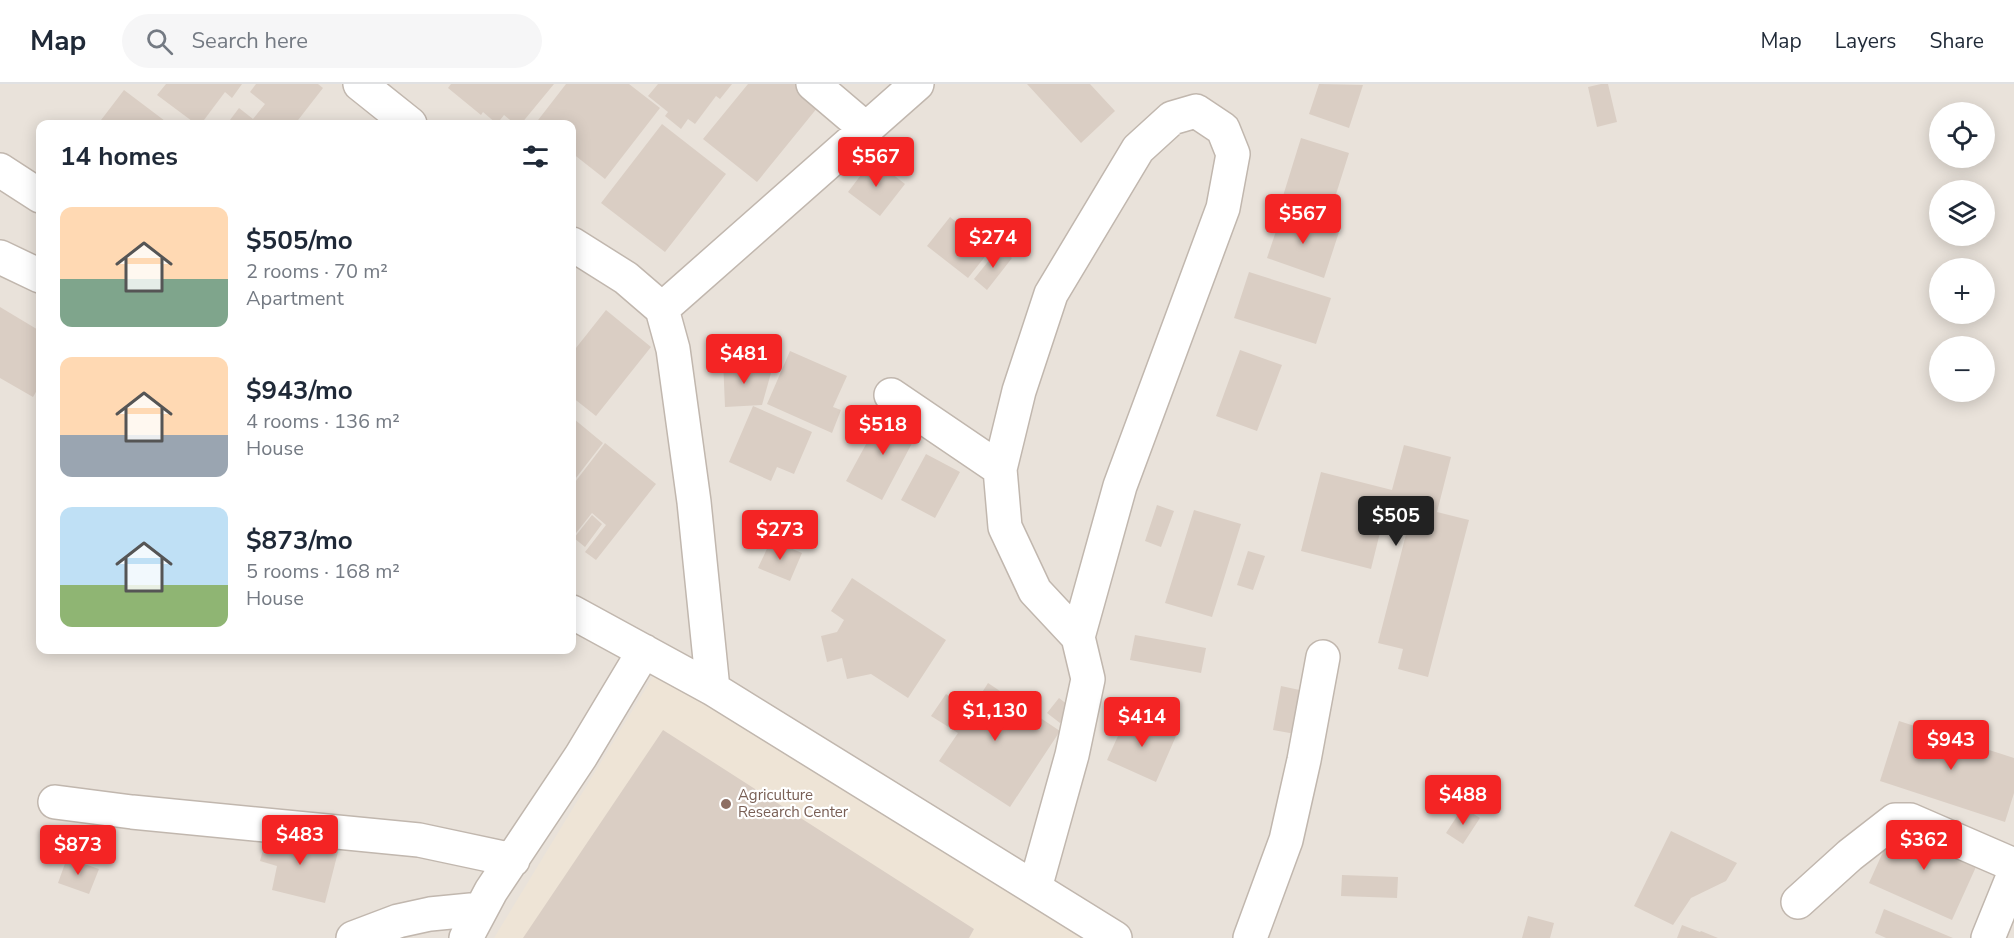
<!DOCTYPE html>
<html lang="en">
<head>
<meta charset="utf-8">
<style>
	:root { --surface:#fff; --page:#f6f6f7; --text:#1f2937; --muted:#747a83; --line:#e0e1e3; --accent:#f42424 }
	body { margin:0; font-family:"Nunito Sans",sans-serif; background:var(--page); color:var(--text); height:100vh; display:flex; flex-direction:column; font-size:22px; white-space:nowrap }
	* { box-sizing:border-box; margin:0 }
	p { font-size:20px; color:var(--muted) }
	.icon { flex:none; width:33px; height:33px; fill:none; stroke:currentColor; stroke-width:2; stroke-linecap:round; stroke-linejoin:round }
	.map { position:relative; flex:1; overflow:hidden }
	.details { position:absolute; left:36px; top:36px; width:540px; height:534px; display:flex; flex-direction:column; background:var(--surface); border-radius:12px; box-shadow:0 3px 15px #0003 }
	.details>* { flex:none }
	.fabs { position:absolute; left:1929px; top:18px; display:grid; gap:12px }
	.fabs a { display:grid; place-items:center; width:66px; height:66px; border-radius:50%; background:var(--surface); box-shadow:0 3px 15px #0003; font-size:30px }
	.price { position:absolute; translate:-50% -51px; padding:0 14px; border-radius:6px; background:var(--accent); color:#fff; font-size:20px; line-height:39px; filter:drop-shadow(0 2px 3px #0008) }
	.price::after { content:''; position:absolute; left:50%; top:36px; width:18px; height:14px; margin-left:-9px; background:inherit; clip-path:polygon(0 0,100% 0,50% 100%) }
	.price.current { background:#222; color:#fff }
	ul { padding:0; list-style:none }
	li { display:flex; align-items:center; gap:18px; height:150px; padding:0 24px }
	li span { display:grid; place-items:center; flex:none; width:168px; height:120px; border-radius:12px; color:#555 }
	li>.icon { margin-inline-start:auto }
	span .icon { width:72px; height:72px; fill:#fffc; stroke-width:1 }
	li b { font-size:26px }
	h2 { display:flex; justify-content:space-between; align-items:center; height:72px; padding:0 24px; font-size:26px }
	header { display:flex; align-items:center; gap:36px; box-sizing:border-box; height:84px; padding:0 30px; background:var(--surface); border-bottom:2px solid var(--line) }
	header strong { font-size:28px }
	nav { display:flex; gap:33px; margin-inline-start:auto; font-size:21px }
	.search { width:420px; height:54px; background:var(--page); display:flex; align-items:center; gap:15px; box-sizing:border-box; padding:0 21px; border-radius:33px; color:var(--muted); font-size:22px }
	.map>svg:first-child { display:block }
	.residential { fill:#e9e2da; fill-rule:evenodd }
	.education { fill:#eee4d6 }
	.building { fill:#dacec4 }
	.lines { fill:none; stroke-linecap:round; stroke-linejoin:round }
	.street-casing { stroke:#c1b7ae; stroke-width:36 }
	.street { stroke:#fff; stroke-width:33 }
	.education-dot { fill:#8d6e63; stroke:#fff; stroke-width:2 }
	.labels { text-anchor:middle; stroke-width:4.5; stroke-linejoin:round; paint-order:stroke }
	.education-label { font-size:15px; fill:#785e54; stroke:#fff; text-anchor:start }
</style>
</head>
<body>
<header>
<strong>Map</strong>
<div class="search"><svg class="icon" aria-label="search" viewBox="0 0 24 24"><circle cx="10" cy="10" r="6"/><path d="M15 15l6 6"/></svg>Search here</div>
<nav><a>Map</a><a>Layers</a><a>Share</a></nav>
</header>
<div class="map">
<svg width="2014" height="854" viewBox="0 0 2014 854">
	<rect width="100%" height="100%" fill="#f5f1ec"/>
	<path class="residential" d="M0,0h2014v854h-2014zM1940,28h44v46h-44zM40,40h532v526h-532zM1940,106h44v46h-44zM1940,184h44v46h-44zM1940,262h44v46h-44z"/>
	<path class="education" d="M657,586l440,268h-603z"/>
	<path class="building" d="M166,0h76l-10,14 -7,-6 -24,32h-5l-39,-29z
		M256,0h62l5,4 -28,36h-68l12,-16 14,11 12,-15 -15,-12z
		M451,0h103l-33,40h-6l-11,-9 -7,9 -14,-12 -2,3 -33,-27z
		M566,0h63l31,24 -55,71 -33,-26v-29h-37z
		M658,0h74l-12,15 -4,-3 -21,28 -7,-5 -7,10 -16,-13 3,-4 -20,-16z
		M748,0h51l23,18 -65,80 -54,-43z
		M1027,0h63l25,27 -34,32z
		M1319,0l44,1 -14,43 -40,-14z
		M1601,0h7l9,38 -20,5 -9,-40z
		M124,6l45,34h-71z
		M662,40l64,50 -61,78 -64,-49z
		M1301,54l48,15 -18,57 -48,-14z
		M873,75l32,25 -25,32 -32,-24z
		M1282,129l57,19 -15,46 -57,-20z
		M950,133l41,32 -23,29 -41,-32z
		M999,164l13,10 -25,32 -13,-11z
		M1249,188l82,26 -15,46 -82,-26z
		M0,223l40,24v54l-7,12 -33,-19z
		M606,226l45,37 -55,69 -24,-19v-44z
		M1240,266l42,15 -25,66 -41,-15z
		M790,267l57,25 -14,31 8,3 -9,23 -65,-29z
		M723,275l48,14 -9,32 -37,2z
		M753,322l59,26 -18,42 -17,-7 -6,14 -42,-19z
		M884,327l35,19 -37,70 -36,-19z
		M574,335l29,24 -31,40v-61z
		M605,359l51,41 -60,76 -11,-8 21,-27 -14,-12 -20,25v-52z
		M1404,361l47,12 -14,55 32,8 -41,157 -30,-8 5,-20 -25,-6 34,-132 -25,-7 -16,65 -70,-18 20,-79 71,18z
		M926,370l34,18 -25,46 -34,-18z
		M1157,421l17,6 -13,36 -16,-6z
		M1194,426l47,14 -29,93 -47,-14z
		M592,431l10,9 -17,23 -11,-9z
		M771,456l31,13 -12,28 -32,-13z
		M1248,467l17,5 -12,34 -16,-5z
		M852,494l94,62 -38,58 -37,-24 -24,5 -5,-21 -15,4 -6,-26 16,-4 7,-12 -13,-9z
		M1135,551l71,13 -5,25 -71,-13z
		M988,599l72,48 -50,76 -71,-46 19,-28 -27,-17 15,-22 25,16z
		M1281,602l28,6 -8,43 -28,-5z
		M1059,614l13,10 -12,15 -13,-10z
		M1128,630l48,22 -20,46 -49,-22z
		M1899,637l115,37v35l-9,29 -125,-41z
		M663,646l311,199 -5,9h-446z
		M1463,723l17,11 -17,26 -17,-11z
		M1897,737l83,37 -28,62 -83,-37z
		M268,746l71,18 -14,55 -53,-13 5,-24 -17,-5z
		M1671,747l66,32 -11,18 -35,17 -18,27 -39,-19z
		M67,774l32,11 -10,25 -31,-11z
		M1342,791l56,2 -1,21 -56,-2z
		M1884,825l69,29h-67l-11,-5z
		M1528,832l26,7 -4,15h-28z
		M1682,841l18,7 1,-1 17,7h-41z"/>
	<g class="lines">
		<defs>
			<path id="street" d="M360,0l50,40
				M813,0l53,45
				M0,86l40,26
				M572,160l54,34 36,31 11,40 21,153 19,187
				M0,173l40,19
				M662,225l255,-225
				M891,311l109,74
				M572,528l141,77 402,249
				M55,718l77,10 287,28 94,20
				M1035,804l37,-133 16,-76 -10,-42 42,-151 103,-278 10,-54 -10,-25 -27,-18 -24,7 -34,31 -87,145 -32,97 -19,78 5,58 30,64 43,46
				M1798,818l52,-47 45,-35h15l104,45
				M353,854l45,-17 32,-7 51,-5
				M466,854l25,-47 90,-135 63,-105
				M1250,854l36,-98 18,-80 19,-103
				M1988,854l26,-64"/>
		</defs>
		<use href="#street" class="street-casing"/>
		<use href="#street" class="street"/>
	</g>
	<circle class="education-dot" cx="726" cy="720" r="6"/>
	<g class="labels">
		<g class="education-label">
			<text x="738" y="716">Agriculture<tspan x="738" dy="17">Research Center</tspan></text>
		</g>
	</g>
</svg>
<div class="fabs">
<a><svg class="icon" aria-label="locate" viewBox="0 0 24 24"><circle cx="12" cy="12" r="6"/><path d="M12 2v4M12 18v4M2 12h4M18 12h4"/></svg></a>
<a><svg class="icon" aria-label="layers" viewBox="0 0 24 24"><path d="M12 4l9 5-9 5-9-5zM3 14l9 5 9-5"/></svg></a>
<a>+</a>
<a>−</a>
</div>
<b class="price" style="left:876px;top:104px">$567</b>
<b class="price" style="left:1303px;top:161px">$567</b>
<b class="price" style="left:993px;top:185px">$274</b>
<b class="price" style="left:744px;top:301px">$481</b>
<b class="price" style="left:883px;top:372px">$518</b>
<b class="price current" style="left:1396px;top:463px">$505</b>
<b class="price" style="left:780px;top:477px">$273</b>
<b class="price" style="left:995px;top:658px">$1,130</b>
<b class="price" style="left:1142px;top:664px">$414</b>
<b class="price" style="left:1951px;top:687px">$943</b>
<b class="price" style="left:1463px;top:742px">$488</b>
<b class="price" style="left:300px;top:782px">$483</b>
<b class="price" style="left:1924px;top:787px">$362</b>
<b class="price" style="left:78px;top:792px">$873</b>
<section class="details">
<h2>14 homes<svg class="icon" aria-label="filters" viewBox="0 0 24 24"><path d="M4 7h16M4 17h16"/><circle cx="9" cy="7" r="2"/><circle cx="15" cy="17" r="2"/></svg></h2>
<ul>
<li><span style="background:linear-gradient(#ffd9b3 60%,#7fa58c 0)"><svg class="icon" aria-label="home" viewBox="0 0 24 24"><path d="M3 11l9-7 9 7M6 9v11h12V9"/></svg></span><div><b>$505/mo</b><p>2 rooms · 70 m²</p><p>Apartment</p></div></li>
<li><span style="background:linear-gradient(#ffd9b3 65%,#9aa5b1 0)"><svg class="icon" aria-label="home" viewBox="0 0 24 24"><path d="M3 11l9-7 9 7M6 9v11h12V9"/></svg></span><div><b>$943/mo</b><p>4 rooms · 136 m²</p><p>House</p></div></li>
<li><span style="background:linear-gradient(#bfe0f5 65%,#8fb573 0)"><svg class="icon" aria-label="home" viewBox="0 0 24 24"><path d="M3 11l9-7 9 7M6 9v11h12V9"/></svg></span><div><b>$873/mo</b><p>5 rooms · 168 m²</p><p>House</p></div></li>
</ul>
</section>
</div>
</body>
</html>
